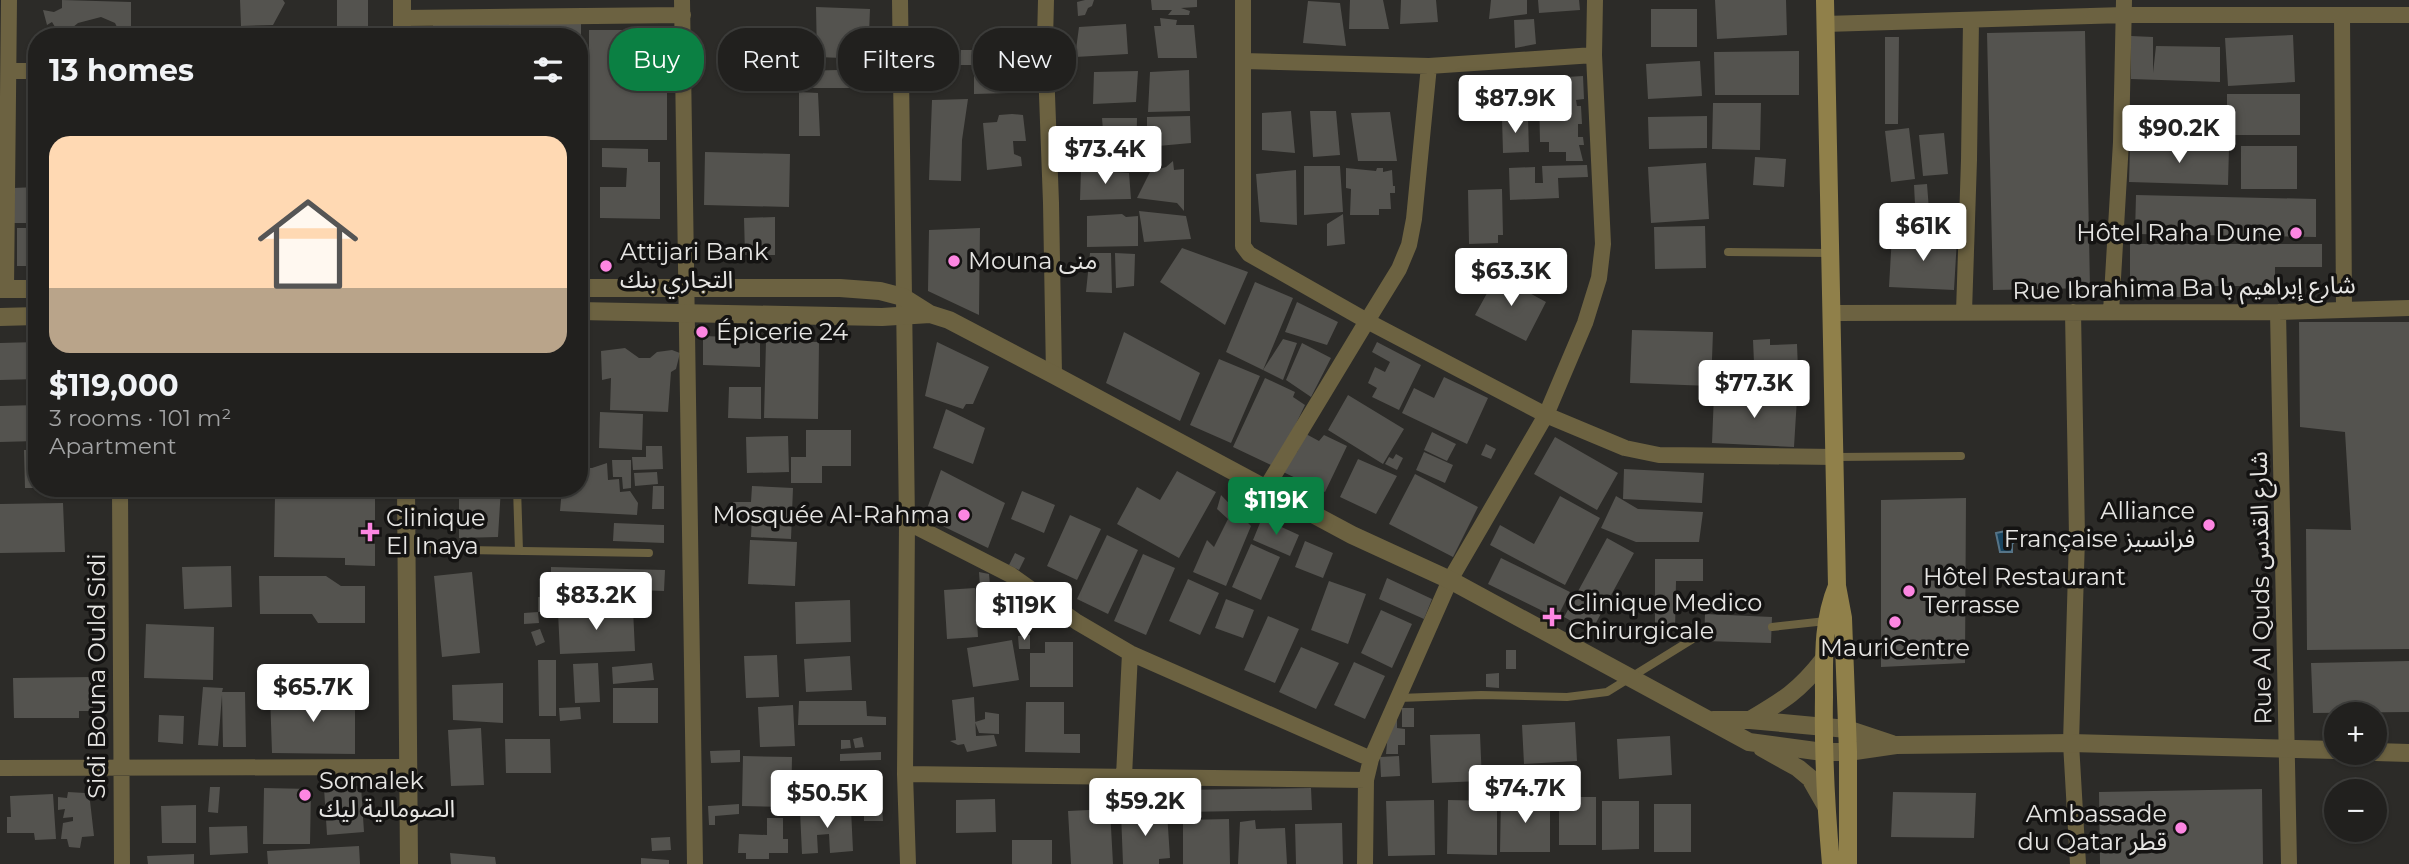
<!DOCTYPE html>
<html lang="en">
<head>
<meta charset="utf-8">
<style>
	:root { --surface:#21201e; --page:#292827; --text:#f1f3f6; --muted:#a2a3a4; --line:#3e3e3c; --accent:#0b8043 }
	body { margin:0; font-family:Montserrat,"Noto Sans Arabic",sans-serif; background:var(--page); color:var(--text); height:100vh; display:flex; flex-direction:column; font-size:26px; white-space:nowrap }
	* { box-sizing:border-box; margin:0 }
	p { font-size:23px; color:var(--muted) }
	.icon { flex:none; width:38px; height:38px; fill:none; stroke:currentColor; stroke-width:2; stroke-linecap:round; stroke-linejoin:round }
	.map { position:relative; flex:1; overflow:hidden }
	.details { position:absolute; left:28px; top:28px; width:560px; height:469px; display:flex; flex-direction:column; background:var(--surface); border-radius:28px; box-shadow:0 2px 5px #0004,0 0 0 2px var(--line) }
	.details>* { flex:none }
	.top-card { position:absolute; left:609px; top:28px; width:665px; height:63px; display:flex; gap:14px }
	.controls { position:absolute; left:2324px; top:702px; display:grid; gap:14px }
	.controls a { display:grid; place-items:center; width:63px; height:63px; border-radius:50%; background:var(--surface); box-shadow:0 2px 5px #0004,0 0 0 2px var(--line); font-size:35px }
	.price { position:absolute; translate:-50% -60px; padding:0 16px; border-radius:7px; background:#fff; color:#222; font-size:23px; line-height:46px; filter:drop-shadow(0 2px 4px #0008) }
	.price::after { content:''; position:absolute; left:50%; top:42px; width:21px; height:16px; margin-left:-10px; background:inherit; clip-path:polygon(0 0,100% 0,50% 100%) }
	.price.current { background:var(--accent); color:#fff }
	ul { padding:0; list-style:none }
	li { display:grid; align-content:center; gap:14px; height:371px; padding:0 21px }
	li+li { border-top:2px solid var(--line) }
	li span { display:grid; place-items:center; height:217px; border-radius:21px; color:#555 }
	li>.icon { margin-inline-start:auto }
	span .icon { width:126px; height:126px; fill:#fffc; stroke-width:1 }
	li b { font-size:30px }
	h2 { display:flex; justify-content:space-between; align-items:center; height:84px; padding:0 21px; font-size:30px }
	.tag { padding:0 24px; border-radius:28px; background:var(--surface); box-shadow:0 2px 5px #0004,0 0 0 2px var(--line); font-size:24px; line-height:63px }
	.tag.current { background:var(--accent); color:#fff }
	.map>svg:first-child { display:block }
	.water { fill:#18445f; stroke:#567487; stroke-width:2 }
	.building { fill:#54534f }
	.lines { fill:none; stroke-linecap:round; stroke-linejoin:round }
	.service { stroke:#6c6241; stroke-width:8 }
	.minor { stroke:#6c6241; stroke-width:16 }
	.tertiary { stroke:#6c6241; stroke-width:18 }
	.secondary { stroke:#90804a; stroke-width:18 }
	.poi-dot { fill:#fd86e2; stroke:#141312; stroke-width:2.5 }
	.labels { text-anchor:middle; stroke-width:7; stroke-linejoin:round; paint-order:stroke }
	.poi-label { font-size:24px; fill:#e6e5e3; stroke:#141312; text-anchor:start }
	.street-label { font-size:24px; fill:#e6e5e3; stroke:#141312 }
</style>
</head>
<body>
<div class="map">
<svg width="2409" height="864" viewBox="0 0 2409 864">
	<rect width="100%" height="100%" fill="#2c2b28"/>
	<path class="water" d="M2010,530l6,3 2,5 -6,6v8h-12l-4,-19z"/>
	<path class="building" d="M62,0l69,2v29h-12l-4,-8 -14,-6 -23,6 -17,14 -9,-15 -5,3 -4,-15 11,2 8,-4z
		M240,0h43l2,3 -12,22 -32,1z
		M337,0h31v37h-31z
		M1085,0h9l-2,6 -4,2 -3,7 -7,1 -1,-14z
		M1151,0h46v7l-16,1 9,3 -1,4h-21l4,-5h-20z
		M1350,0h33l6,29h-40z
		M1401,0h35l2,22 -38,2z
		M1491,0h36v14l-38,5z
		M1538,0h41l1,10 -41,3z
		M1715,0h71l1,35 -70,4z
		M1308,1l32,2 6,43 -43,-3z
		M816,7l54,2 -2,50 -51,-2z
		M1651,9h46v38h-46z
		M1160,18l17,2 -1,5h18l3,33h-39l-4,-32h7z
		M1534,19l2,25 -21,4 -1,-28z
		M581,22v15h-148v-12z
		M1126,24l2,30 -53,3 4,-30z
		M589,30h77v45h-13v17l14,1v47h-78z
		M2085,31l5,257 -97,2 -6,-257z
		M2293,35l2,47 -67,4 -3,-48z
		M2131,36l22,1v36l3,-27 64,1v35l-89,-3z
		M1885,37h14l-1,87h-13z
		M579,44h3l1,95h-4z
		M961,50h51v16l5,1 2,8 -8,6 -2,12 -35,1v-29h-14z
		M1799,51v44h-84l-1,-43z
		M1700,61l2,35 -54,3 -2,-35z
		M880,69l2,19h-86l1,-17z
		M1189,70l1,41 -42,1 2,-40z
		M1138,71l-2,31 -43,2 1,-32z
		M1583,76l1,23 -8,1 1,6h4l1,18h-4v13h5l1,8h-5l4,16h-17v-9h-17v-10h-9l-1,-46h8l2,-7 18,-1 -1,-11z
		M799,92l19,1 2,43h-21z
		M2227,94h73v41h-73z
		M968,99l-6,41 -1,41 -32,-1 3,-80z
		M1713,103h48l-1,47 -48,-1z
		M1291,111l4,42 -33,-3v-37z
		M1310,111h26l4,44 -27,2z
		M1390,112l7,49h-39l-7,-48z
		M1012,114l11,1 3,26h-13l1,13 7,3 1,9 -35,4 -4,-47 14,-1 2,-7z
		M1190,116l1,27 -44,4v-30z
		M1707,116v32l-58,1 -1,-32z
		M1528,117l1,35 -26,1 -1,-35z
		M1102,118h35l-1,42 -74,-1 -2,-15 25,-3 5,5 14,-3z
		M1909,128l6,51 -24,3 -6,-51z
		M1944,133l4,41 -25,2 -4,-41z
		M2130,145l99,2 -1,38 -99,-3z
		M2241,146h56v43h-56z
		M579,148h5v57h-5z
		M602,148l46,1v13h12v57l-60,-1v-31h26l1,-19 -25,-1z
		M705,152l85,2 -1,53 -85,-2z
		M1755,157l31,2 -2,28 -31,-2z
		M1173,161l1,9 10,-1v42l-7,-8 -40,-5 13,-26 16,-5z
		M1706,163l3,56 -58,4 -3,-56z
		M1587,165l1,12 -30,1 1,20 -49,2 -1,-32 26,-1v16h8l-1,-17z
		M1304,166h36l3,46 -39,3z
		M1346,168l30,3 1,-3h6v4l9,-2 1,16h2v7h-5l1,16h-12v6h-29l1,-26 -5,-1z
		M1081,170l48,3 2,26 -51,1z
		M1296,170l1,55 -37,-3 -4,-48z
		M1927,184l3,39 -14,1 -2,-39z
		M37,187v36h-23l-1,-35z
		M1502,189l1,46h-5v8l-29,1 -1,-54z
		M2136,195l180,4v38l-181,-3z
		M579,207h9l-1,54h-8z
		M1139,211l47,5 5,23 -47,3z
		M1122,214l4,3 12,-1v30l-51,1v-31z
		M1343,214l2,30 -18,2v-22z
		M775,217v38h-30l-1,-37z
		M1705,226l1,42 -51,1 -1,-42z
		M17,228h20v38h-20z
		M980,228l-1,87 -51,-24 1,-61z
		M1892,235l65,4 -3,51 -65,-3z
		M2130,244h192v23h-47v19h-72v11h-73z
		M1182,248l66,24 -23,53 -65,-43z
		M1090,253h21l1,40 -26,-1z
		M1115,253l20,1 -1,32 -18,2z
		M1497,275l49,27 -20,39 -51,-26z
		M1255,282l38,16 -30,72 -37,-18z
		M1297,302l41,20 -11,23 -42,-13z
		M2299,322h110v327l-102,1 -1,-121 45,1 -6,-98 -45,-5z
		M1632,330l81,2 -2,54 -81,-3z
		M1124,332l76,41 -20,48 -74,-38z
		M703,336l57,2v29l-57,-2z
		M1283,339l14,4 -14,37 -20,-10z
		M1770,339v6l27,-1 2,51 -25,1 -2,-34 -18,1 -1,-23z
		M766,341l53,1 -1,77 -54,-1z
		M37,342v37l-37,1v-37z
		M937,342l52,25 -16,37h-7l-3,5 -38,-13z
		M1377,342l44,23 -22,45 -27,-13 5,-9 -9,-5 7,-16 10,5 5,-10 -18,-10z
		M579,343h9l-1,23h-8z
		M1302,343l29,15 -20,39 -25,-17z
		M625,348l14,10h11l7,-6 15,-2 8,3 -4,16 -5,3 -3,40 -58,-2 1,-32 -9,2 -1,-29z
		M1219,359l41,17 -29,67 -41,-18z
		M1444,377l44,21 -21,46 -65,-31 12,-25 20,10z
		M1265,378l30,14 -2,5 12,8 -28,58 -6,2 -38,-18z
		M729,387h32v32l-33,-1z
		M1714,394l83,4 -3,49 -82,-4z
		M1348,395l56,34 -21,35 -55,-34z
		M36,405l1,36 -37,1v-36z
		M946,409l39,19 -12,36 -40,-16z
		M600,412l43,2 -1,36 -43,-2z
		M806,430h45v36h-29v17h-31v-26h15z
		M1432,432l24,12 -9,17 -23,-11z
		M1306,434l13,7 5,-6 23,11 -22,46 -44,-21 10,-22 6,3z
		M788,436l1,36 -42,1 -1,-36z
		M1555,437l63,36 -21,37 -63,-36z
		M1486,444l10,5 -5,10 -10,-4z
		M646,446h16l1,23 -30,1 -1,-13h14z
		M24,450h13v38h-12z
		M1424,452l29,13 -8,18 -29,-13z
		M1396,454l7,4 -6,12 -12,-6 4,-7 4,2z
		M1358,459l39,17 -21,38 -36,-17z
		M612,460h19v28l-8,1 -1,-12h-9z
		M607,463l1,17 11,-1 1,13 10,-1 8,12 -1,12 -77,-4 2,-23h17v-20h13z
		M1624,469l80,4 -2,30 -79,-4z
		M941,470l64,33 -17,45 -64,-31z
		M1177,471l39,21 -37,66 -62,-34 20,-37 23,13z
		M657,472l1,12 -23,2 -1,-13z
		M1415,474l63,33 -25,50 -64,-33z
		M653,486h11v23h-12z
		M752,486l41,2 -2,51 -40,-2 1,-23 -19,-1v-11h18z
		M139,488h105v9l-105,-1z
		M346,488h29v78l-30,-1v-7l-71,-1 1,-62 71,1z
		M459,488h42l-3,49 -39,1z
		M1022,491l33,14 -11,28 -33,-14z
		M1221,495l30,31 -25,60 -33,-14 14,-32 7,7 14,-28 -11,-10z
		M1560,496l40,22 -35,67 -75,-40 10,-20 34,19z
		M1616,496l22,13 65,3 -4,30h-63l-35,-14z
		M1966,498l-1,165 -84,4v-167z
		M63,503l2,49 -65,1v-49z
		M1070,515l31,14 -24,51 -30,-14z
		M1262,518l37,17 -9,21 -37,-16z
		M614,523l50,2v18l-51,-2z
		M1107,535l31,15 -30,64 -31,-15z
		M1607,538l27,15 -43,79 -27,-15z
		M750,540l47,2 -2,44 -47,-2z
		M1305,541l28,12 -10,25 -28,-11z
		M1251,544l29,13 -19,43 -29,-13z
		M1015,553l10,5 -6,12 -10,-5z
		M1143,554l32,14 -29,67 -32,-14z
		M1501,558l69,34 -13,26 -69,-34z
		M1655,559h48v22h-27l-1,50h-20z
		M231,566l1,41 -48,2 -2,-42z
		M551,567l114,3 -1,21 -113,-4z
		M472,572l8,81 -38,4 -8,-81z
		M979,572l10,2 1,11 17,-2 1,11 -16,1 1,15 -7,3v-10h-5z
		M259,576h67l15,10h24v37h-47l-6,-9h-52z
		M1387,578l45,21 -8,20 -45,-20z
		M1188,579l31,14 -19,42 -31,-14z
		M1329,581l37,13 -18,50 -37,-14z
		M975,588l3,49 -31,2 -3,-49z
		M538,597h12v15h-12z
		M1226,599l28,11 -11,28 -28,-10z
		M850,600l1,42 -55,2 -1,-42z
		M633,609l2,42 -75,3 -2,-42z
		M1381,610l31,14 -20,44 -31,-15z
		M538,612l1,11 -15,1v-11z
		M1705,614l67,3 -1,26 -67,-2z
		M1268,616l31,13 -24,54 -31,-13z
		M146,624l68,3 -1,53 -69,-2z
		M540,629l5,13 -9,4 -5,-14z
		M1030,635v14h-11l-1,-13z
		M1012,640l7,40 -46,7 -6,-39z
		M1045,642h28v45h-43v-34h15z
		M1301,647l38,16 -23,46 -37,-17z
		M1506,650h10v19h-10z
		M777,655l2,42 -33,1 -2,-42z
		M850,656l2,34 -46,2 -2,-33z
		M538,660h18v56h-17z
		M2409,661v51l-96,1 -2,-50z
		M1354,662l31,14 -20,43 -31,-14z
		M598,663l2,39 -25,1 -2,-39z
		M652,663l2,17 -41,4 -1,-17z
		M1499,673v15l-13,-1v-13z
		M93,677v34h-14v7h-65l-1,-40z
		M503,683v40l-50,-3 -1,-35z
		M203,687l20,1 -1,4h23l1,55h-23l-1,-52 -4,51 -20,-1z
		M613,688h45v35h-45z
		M270,694l85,1v59l-83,-1z
		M974,697l2,39 18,-1 3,11 -30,6 -3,-8 -6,1 -8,-4 6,-1 -4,-40z
		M799,701h67l1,15 19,1v8h-88z
		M1026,702h38v32h16v19l-55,-1z
		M793,705l2,41 -35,1 -2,-40z
		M580,707l1,12 -21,2 -1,-13z
		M1402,708h12v19h-12z
		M985,712l14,2v20l-20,-1 -4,-11 10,-3z
		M159,715l25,1 -1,28 -25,-2z
		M1397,719v9l8,1v16h-7v9h-12l3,-32z
		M1575,722l2,39 -53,3 -2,-39z
		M481,728l3,57 -33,1 -3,-56z
		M1480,734l2,47 -50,2 -2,-48z
		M1670,736l2,39 -53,4 -2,-40z
		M862,737l2,10 -9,1 -2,-9z
		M505,739h45l1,34h-45z
		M841,740h9l1,8 -10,1z
		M740,750v12l-29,1 -1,-12z
		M881,752v8l-41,1v-7z
		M743,756l49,1 -1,50 -49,-1z
		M1399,756l1,20 -19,1 -1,-20z
		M361,786l3,46 -37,3 -3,-47z
		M210,787h10l-2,26 -10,-1z
		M826,787v17h-23v-16z
		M264,788l47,1 -1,55h-47z
		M1311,788l1,22 -130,2 -1,-22z
		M2262,789l1,75h-163l-1,-72z
		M68,792l17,1 1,5 4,3 4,35 -12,1 -2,11 -11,-1 -2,-8h-6l2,-16 10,-2v-4l-10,1 2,-9 -7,1v-13l9,1z
		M1893,792l83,1 -2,45 -83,-1z
		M53,794l3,45 -21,1 -1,-7h-27v-16h4l-1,-21z
		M1162,797h13v11h-13z
		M1559,797h37v48h-37z
		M1501,798h49v54h-50z
		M995,799l1,33 -40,1v-33z
		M1434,800l1,55 -47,1 -2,-55z
		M1448,800l49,1v54l-50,-1z
		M1602,801h37v48l-37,1z
		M739,804v10l-24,2v9h-6l-1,-19z
		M1654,804h37v48h-37z
		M196,805v38h-34l-1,-37z
		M882,805l1,16h-19v-15z
		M851,809l2,42 -23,2 -1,-19 -12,1 1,18 -16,1 -2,-43z
		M1110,809l3,55h-42l-3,-53z
		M1167,812l3,46 -11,1v5h-36l-2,-51z
		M767,818h16v21h5v14h-19v6h-23v-6h-8l1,-19 28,1z
		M1229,819l1,45h-47v-44z
		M1255,820l1,9 29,-1 2,36h-49l2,-42z
		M1342,823l1,41h-47l-1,-40z
		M247,826l1,27 -38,2 -1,-28z
		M670,837l1,13 -19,1 -1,-13z
		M1012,840h40v24h-40z
		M359,846l1,18h-92l-1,-13z
		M450,853l45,4 1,7h-45z
		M194,854v10h-46l-1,-8z
		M641,858l28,2v4h-28z"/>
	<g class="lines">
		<path class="service" d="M1728,252l101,1
			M1835,457l126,-1
			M517,488l2,63
			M407,549l242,4
			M1772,627l54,-6
			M1399,698l82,-3 86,2 40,-5 97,-60"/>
		<path class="minor" d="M682,0l13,864
			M900,0l7,522 -2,252 3,90
			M1046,0l-1,41 6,162 3,172
			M1243,0v246l6,8 118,67 -101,167
			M2342,15l2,293
			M403,18l280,-3
			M1825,24l299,-9h285
			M1243,61l186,5 165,-11
			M1429,66l-15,153 -5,26 -10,24 -32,52 179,94 79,33 34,7 176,2
			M9,71h28
			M6,289l3,-289
			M1964,312l5,-152 2,-139
			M2073,312l4,225 -6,206 7,121
			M2111,312l10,-170 3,-142
			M2278,312l11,552
			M1833,313l445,-1 131,-4
			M120,488l2,376
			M907,522l104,53 66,47 53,31 241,106
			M0,768l408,-1
			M905,774l461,6
			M1124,776l6,-123
			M1365,864l1,-84 5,-21 79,-179 96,-165 39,-92 14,-45 4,-34 -9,-189 1,-55"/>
		<path class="tertiary" d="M402,37v-37
			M579,288h261l40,3 23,6 27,17 19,6 105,55 298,160 98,45 299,162 74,10h25l48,-7 175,-2 265,7
			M0,289h37
			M579,311l303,6 48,-3
			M0,317l37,-1
			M406,488l3,376
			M1713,720h37l97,9 45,15
			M1750,720c34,-20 49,-29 74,-61
			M1762,748l36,20 12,10 16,28
			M2375,752l34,1"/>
		<path class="secondary" d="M1825,0l12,586 6,32 5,134v112
			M1831,864c-5,-56 -8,-111 -7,-167 0,-38 -2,-75 13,-111"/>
	</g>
	<g class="poi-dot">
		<circle cx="2296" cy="233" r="7"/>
		<circle cx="954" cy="261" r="7"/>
		<circle cx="606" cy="266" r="7"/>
		<circle cx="702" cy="332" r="7"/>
		<circle cx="964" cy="515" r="7"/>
		<circle cx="2209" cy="525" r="7"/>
		<path d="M366.5 521.5h7v7h7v7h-7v7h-7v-7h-7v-7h7z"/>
		<circle cx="1909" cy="591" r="7"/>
		<path d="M1548.5 606.5h7v7h7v7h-7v7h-7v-7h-7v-7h7z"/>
		<circle cx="1895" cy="622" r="7"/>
		<circle cx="305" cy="795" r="7"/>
		<circle cx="2181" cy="828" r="7"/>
	</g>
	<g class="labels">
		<g class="poi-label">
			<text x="2282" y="241" text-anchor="end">Hôtel Raha Dune</text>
			<text x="620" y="260">Attijari Bank<tspan x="620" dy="28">التجاري بنك</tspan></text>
			<text x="968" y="269">Mouna منى</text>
			<text x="716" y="340">Épicerie 24</text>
			<text x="2195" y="519" text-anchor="end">Alliance<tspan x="2195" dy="28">Française فرانسيز</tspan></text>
			<text x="950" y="523" text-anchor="end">Mosquée Al-Rahma</text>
			<text x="386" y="526">Clinique<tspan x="386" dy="28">El Inaya</tspan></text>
			<text x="1923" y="585">Hôtel Restaurant<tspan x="1923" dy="28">Terrasse</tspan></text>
			<text x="1568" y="611">Clinique Medico<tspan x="1568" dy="28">Chirurgicale</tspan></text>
			<text x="1895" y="656" text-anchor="middle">MauriCentre</text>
			<text x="319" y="789">Somalek<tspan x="319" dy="28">الصومالية ليك</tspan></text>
			<text x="2167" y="822" text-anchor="end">Ambassade<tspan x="2167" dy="28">du Qatar قطر</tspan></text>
		</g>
		<g class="street-label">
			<text transform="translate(2184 288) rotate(-1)" y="8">Rue Ibrahima Ba شارع إبراهيم با</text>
			<text transform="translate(2261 588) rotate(-91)" y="8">Rue Al Quds شارع القدس</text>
			<text transform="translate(97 676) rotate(-90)" y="8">Sidi Bouna Ould Sidi</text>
		</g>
	</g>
</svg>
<div class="controls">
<a>+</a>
<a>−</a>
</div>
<b class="price" style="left:1515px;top:135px">$87.9K</b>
<b class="price" style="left:2179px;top:165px">$90.2K</b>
<b class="price" style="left:1105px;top:186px">$73.4K</b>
<b class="price" style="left:1923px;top:263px">$61K</b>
<b class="price" style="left:1511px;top:308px">$63.3K</b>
<b class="price" style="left:1754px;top:420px">$77.3K</b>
<b class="price current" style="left:1276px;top:537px">$119K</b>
<b class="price" style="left:596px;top:632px">$83.2K</b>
<b class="price" style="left:1024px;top:642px">$119K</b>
<b class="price" style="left:313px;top:724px">$65.7K</b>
<b class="price" style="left:1525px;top:825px">$74.7K</b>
<b class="price" style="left:827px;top:830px">$50.5K</b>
<b class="price" style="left:1145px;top:838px">$59.2K</b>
<div class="top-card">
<a class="tag current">Buy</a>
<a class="tag">Rent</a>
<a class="tag">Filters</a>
<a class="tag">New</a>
</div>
<section class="details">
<h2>13 homes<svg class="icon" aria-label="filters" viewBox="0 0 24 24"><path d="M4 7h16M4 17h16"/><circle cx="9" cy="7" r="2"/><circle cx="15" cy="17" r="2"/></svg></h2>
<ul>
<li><span style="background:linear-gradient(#ffd9b3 70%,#b9a48a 0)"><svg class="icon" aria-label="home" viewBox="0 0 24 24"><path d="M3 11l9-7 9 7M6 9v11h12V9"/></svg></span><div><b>$119,000</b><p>3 rooms · 101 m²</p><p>Apartment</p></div></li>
</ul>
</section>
</div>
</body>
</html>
